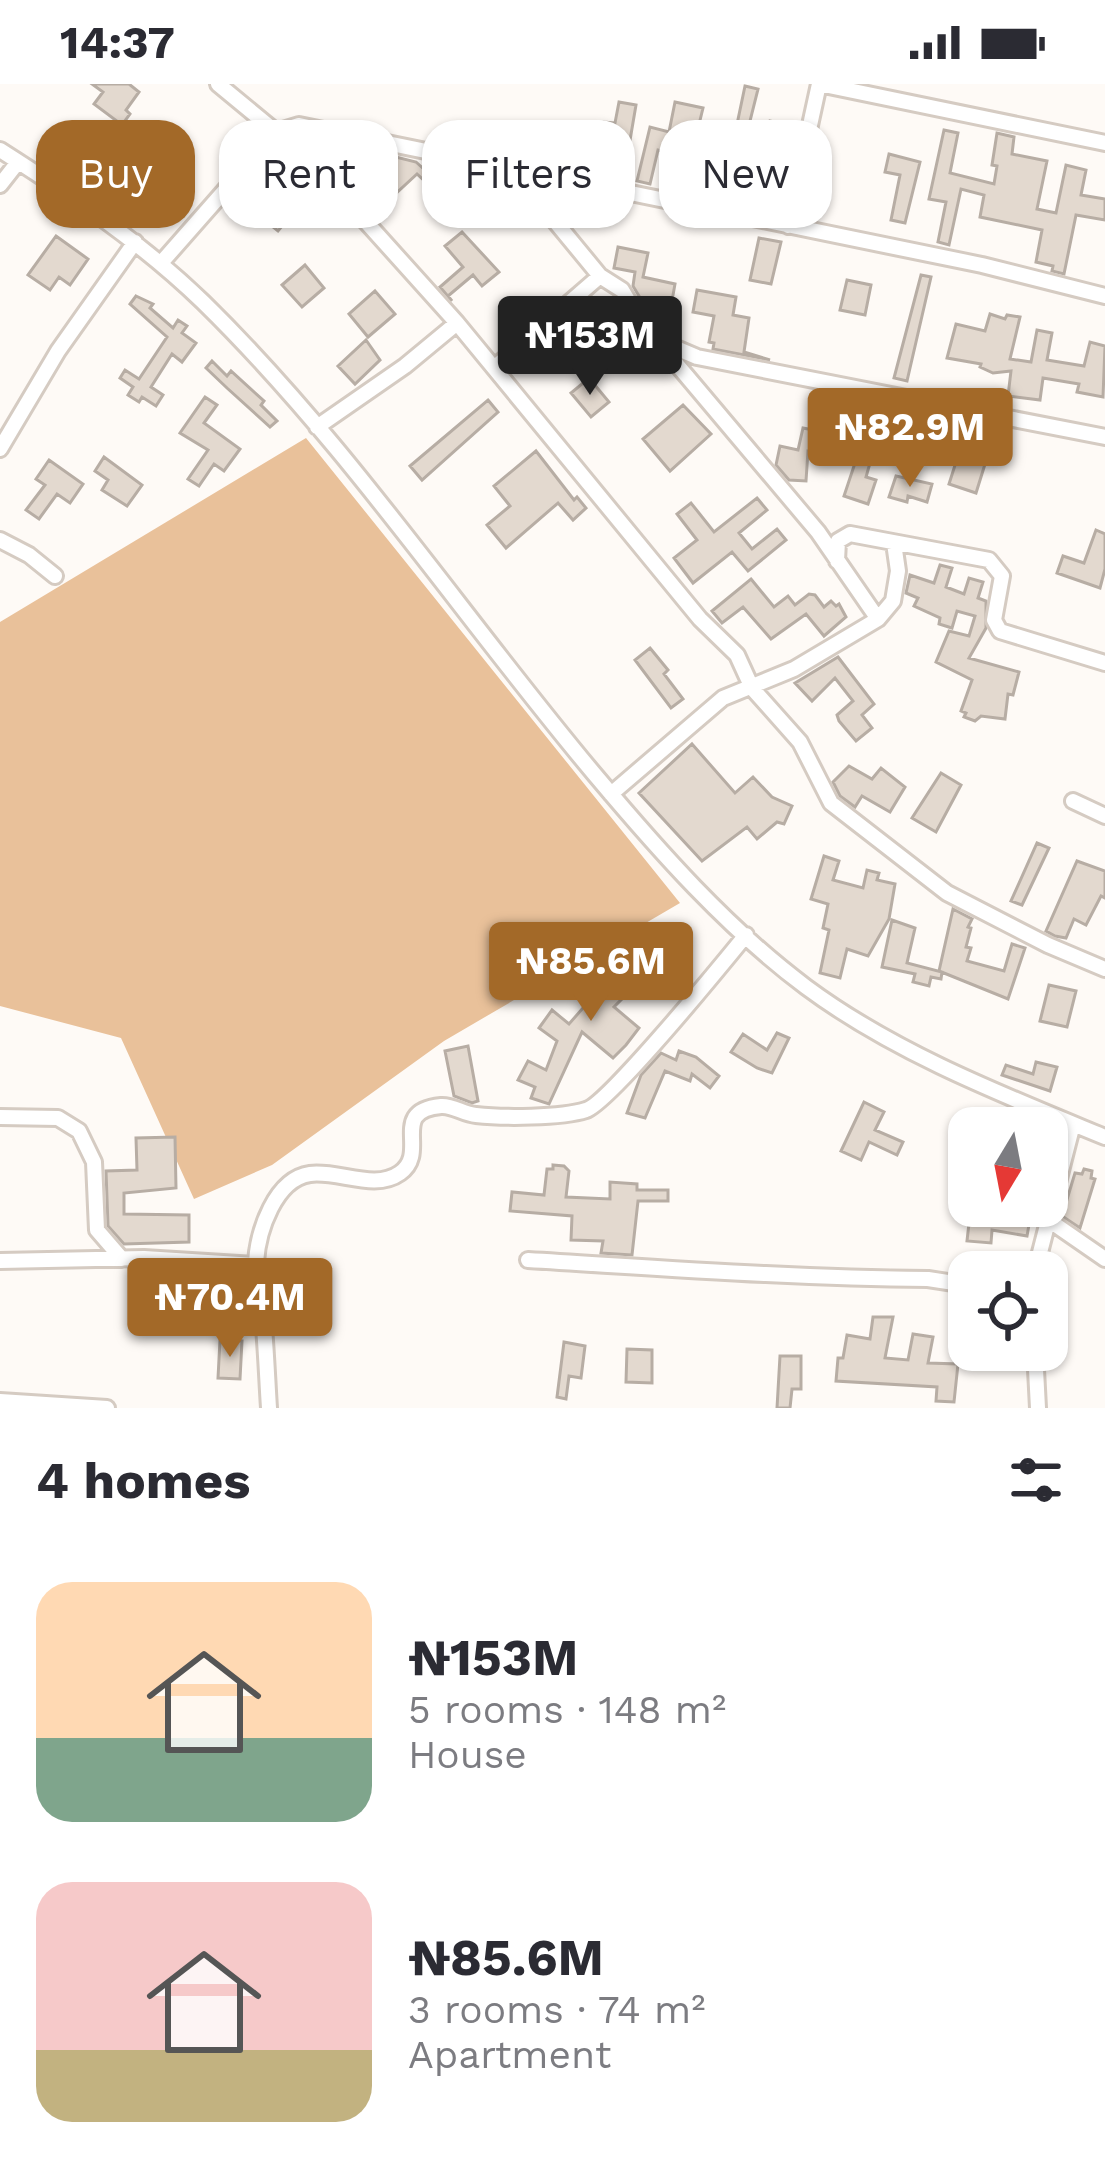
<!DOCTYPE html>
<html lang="en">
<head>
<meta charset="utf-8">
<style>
	:root { --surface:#fff; --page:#f2f2f3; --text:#2b2b33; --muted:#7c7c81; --accent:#a36928 }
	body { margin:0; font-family:"Work Sans",sans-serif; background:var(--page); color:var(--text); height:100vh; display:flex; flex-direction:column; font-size:45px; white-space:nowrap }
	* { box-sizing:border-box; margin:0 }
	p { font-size:39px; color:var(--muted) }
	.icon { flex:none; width:66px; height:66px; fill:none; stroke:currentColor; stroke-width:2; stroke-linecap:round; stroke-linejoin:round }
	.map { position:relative; height:1324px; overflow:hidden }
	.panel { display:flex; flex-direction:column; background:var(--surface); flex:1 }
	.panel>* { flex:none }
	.hud { position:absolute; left:36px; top:36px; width:1035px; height:108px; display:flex; gap:24px }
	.needle { width:78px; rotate:190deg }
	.fabs { position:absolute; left:948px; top:1023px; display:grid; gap:24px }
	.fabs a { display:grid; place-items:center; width:120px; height:120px; border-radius:24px; background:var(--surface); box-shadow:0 3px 9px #0004; font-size:60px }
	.price { position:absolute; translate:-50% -102px; padding:0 27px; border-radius:12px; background:var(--accent); color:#fff; font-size:39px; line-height:78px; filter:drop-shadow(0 3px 6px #0008) }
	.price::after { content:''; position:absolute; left:50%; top:72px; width:36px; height:27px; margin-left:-18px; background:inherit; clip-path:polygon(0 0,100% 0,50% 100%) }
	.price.active { background:#222; color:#fff }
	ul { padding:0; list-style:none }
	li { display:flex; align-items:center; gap:36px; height:300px; padding:0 36px }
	li span { display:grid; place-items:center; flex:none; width:336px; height:240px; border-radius:36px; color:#555 }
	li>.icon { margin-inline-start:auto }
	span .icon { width:144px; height:144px; fill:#fffc; stroke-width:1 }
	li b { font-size:51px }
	h2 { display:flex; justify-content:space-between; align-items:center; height:144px; padding:0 36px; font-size:51px }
	.chip { padding:0 42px; border-radius:36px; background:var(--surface); box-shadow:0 3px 9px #0004; font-size:42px; line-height:108px }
	.chip.active { background:var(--accent); color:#fff }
	.status { display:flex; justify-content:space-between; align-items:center; height:84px; padding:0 60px; background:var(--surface); direction:ltr }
	.status svg { height:33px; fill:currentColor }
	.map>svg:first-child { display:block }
	.green { fill:#e9c19a }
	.building { fill:#e3d9cf; stroke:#b7ada4; stroke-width:3 }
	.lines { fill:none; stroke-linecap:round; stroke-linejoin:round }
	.minor-casing { stroke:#d5cbc2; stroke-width:20 }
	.minor { stroke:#fff; stroke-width:14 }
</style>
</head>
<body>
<div class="status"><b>14:37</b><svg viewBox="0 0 49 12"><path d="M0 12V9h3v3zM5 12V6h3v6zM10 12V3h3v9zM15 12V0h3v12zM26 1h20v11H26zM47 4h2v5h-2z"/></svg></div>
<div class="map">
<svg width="1105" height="1324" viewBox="0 0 1105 1324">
	<rect width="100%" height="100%" fill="#fefaf6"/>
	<path class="green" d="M306,354l374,465 -236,138 -172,124 -78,34 -73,-161 -121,-32v-384z"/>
	<path class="building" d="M92,0h37l10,8 -13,18 4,4 -8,11 -28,-21 9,-12z
		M745,2l13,3 -9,36 19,4 2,-8 27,6 -5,26 -8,-2 -6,33 -22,-4 -3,22 -13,-2 3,-25 -16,-3z
		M619,18l17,3 -8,47 -28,-4 4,-26 11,1z
		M675,18l28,6 -12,49 -33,-7 -8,34 -13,-3 13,-54 19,5z
		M944,46l14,3 -8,40 44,11 3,-18 -5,-1 5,-32 17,4 -2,17 35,7 -10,48 19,4 10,-48 20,5 -5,25 24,4v21l-29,-5 -12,59 -12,-3 1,-5 -17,-4 6,-32 -62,-13 4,-22 -23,-6 -12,56 -11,-3 8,-40 -17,-3z
		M358,65l29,16 5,-9 24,6 21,19 -7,5 -13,-12 -25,23 -14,-16 -3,3 -14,-12 -9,12 -13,-9z
		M889,70l31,8 -15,61 -14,-3 9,-45 -15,-3z
		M296,93l16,13 -34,41 -16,-13z
		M462,148l37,40 -17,14 -9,-11 -25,21 4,5 -12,-14 23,-20 -18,-21z
		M56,152l32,23 -18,26 -11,-8 -9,13 -22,-15z
		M759,154l22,4 -10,42 -21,-4z
		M618,163l30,6 -5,24 32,7 -7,39 -17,-7 -18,-30 2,-14 -21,-4z
		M305,181l19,23 -22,19 -20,-22z
		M921,191l10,2 -24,104 -13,-3z
		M847,196l24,5 -6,30 -25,-5z
		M697,206l39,7 -3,18 16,3 -5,34 26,8 -57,-11 1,-6 -5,-1 5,-26 -21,-4z
		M375,207l20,23 -27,23 -19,-23z
		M136,212l17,8 -3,4 23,20 5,-8 9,6 -5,7 14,10 -14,19 -10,-8 -21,33 12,8 -7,11 -14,-9 -3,5 -11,-7 5,-8 -13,-9 5,-8 14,9 28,-42 -37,-33z
		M588,225l8,7 6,-6 7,7 -40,35 -14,-16 6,-4 -4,-4 17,-14 3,4z
		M990,230l15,5 2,-4 13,2 -10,42 21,3 6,-32 15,3 -5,27 37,6 6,-24 15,4 -2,51 -26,-5 2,-8 -36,-6 -3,22 -32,-4 3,-25 -18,2 -13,-6 1,-3 -34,-6 9,-34 29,7z
		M366,256l14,20 -25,24 -17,-18z
		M212,277l15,15 4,-5 33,30 -3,4 16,16 -7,6 -43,-39 -21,-20z
		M589,294l20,24 -18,15 -20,-24z
		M205,313l12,8 -13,18 36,26 -16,22 -10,-7 -15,22 -11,-7 20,-29 -28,-17z
		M488,316l10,12 -76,68 -12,-14z
		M683,321l28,29 -41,37 -27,-32z
		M803,344l73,14 -10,35 10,3 -8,24 -24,-8 11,-33 -32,-9 -15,-3 -2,30 -17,-1 -13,-15 4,-19 18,4z
		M963,356l27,8 -14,45 -27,-9z
		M536,367l38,49 3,-3 9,11 -13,12 -15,-17 -52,45 -19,-23 23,-19 -16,-20z
		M104,373l38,28 -15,21 -25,-16 6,-10 -13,-9z
		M49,376l34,24 -13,19 -13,-9 -18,25 -13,-9 19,-25 -9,-6z
		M896,392l36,8 -5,18 -19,-6 -1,6 -18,-5z
		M757,414l10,12 -28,23 13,16 25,-20 9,11 -38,31 -16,-19 -39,31 -19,-25 23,-18 -20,-26 14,-11 23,29z
		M1096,446l9,4v35l-5,19 -43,-15 6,-17 21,7z
		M940,481l12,3 -6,19 18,7 5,-16 14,4 -5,16 8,3v27l-17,30 50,14 -6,23 -5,-1 -3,25 -24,-3 -6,5 -11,-4 2,-4 -5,-2 11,-31 -36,-18 13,-31 20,5 6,-20 -18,-5 -5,17 -13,-4 1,-6 -26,-12 4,-8 -12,-5 4,-18 24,8z
		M751,495l23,28 14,-11 7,9 14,-11 6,1 9,12 7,-6 5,5 3,-2 7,13 -22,19 -18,-22 -35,25 -28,-32 -21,16 -10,-12z
		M650,564l18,22 -4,4 19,25 -12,9 -36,-48z
		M838,573l36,47 -12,11 10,13 -16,13 -17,-20 -2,-6 16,-14 -18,-23 -23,23 -17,-18z
		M692,660l43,49 18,-16 19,20 20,9 -8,18 -7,-2 -20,17 -10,-12 -45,34 -63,-68z
		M849,682l23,13 9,-11 24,19 -15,25 -28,-16 -7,11 -15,-11 -7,-14z
		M941,689l20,12 -25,47 -24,-14z
		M1037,759l12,5 -27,57 -11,-4z
		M824,772l15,5 -6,19 30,8 4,-18 12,3 -2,7 18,4 -6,35 -21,37 -21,-7 -7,29 -20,-5 9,-43 -6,-2 5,-24 -17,-5z
		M1077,777l28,10v27l-4,-2 -15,29 -12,-6 -8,19 -11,-2 -9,-5z
		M953,825l19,10 -4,8 3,1 -5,19 5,1 -4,13 37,10 8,-27 13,4 -17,51 -69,-28z
		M892,836l23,8 -8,35 35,9 -1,7 -10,-2 -2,9 -16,-4 2,-8 -33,-7z
		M652,869l20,17 -12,14 -13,-10 -33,33 25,21 -13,17 -13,13 -31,-26 -33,72 -18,-6 4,-11 -17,-7 10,-19 18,9 11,-29 -18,-13 13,-18 17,14 21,-24 -17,-15 17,-18 19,16 19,-19 8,9z
		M1049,901l27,6 -9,36 -27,-6z
		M777,949l12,5 -17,35 -15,-5 -26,-16 12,-18 24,16z
		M468,962l10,55 -6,2 -18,-7 -9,-45z
		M679,967l17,6 23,19 -9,12 -18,-14 -2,7 -25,-10 -20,47 -18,-5 14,-38 20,-22 15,7z
		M1036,978l21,5 -7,24 -48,-16 4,-10 27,9z
		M864,1018l20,10 -9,18 28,12 -6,13 -28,-13 -8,18 -20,-9z
		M175,1053l1,51 -52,5v21l65,1v27l-65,2 -16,-18 -2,-55 31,-1 -1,-32z
		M553,1081l11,1 5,5 -3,26 44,2v-17l27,2v6h31v11h-30l-6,54 -31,-2 2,-12 -32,-1 1,-24 -62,-5 2,-19 32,3 3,-26h6z
		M1084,1085l8,2 -1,7 4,1 -15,49 -18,-12 13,-43 7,1z
		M970,1130l60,5 -3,17 -35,-6 -1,13 -24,-2z
		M873,1233h20l-8,41 23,2 5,-26 20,3 -5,26 30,1 -4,38 -18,-1 1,-14 -101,-6 2,-23h5l4,-23 23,4z
		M220,1256l22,1 -2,38 -22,-1z
		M564,1258l21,4 -4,32 -12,-2 -3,23 -9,-2z
		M627,1265l25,1v33l-26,-1z
		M780,1272h21v33h-9l-2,19h-13z"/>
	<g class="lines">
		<defs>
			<path id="minor" d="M218,0l58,48 11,2 170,189 243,296 37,36 15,33 48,54 31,61 116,90 101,52 57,24
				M819,0l286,59
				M0,66c72,46 141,92 203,152 146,143 261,317 393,474 63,75 131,152 210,211 89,66 197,108 299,150
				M512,85l88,107
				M0,101l18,-23
				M788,142l31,-142
				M161,179l115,-131 23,-7 683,140 123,31
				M658,258l160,190 60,87
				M494,284l106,-92 22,14 28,47 47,20 408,80
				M317,343l88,-61 52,-43
				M0,365l58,-98 77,-109
				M0,456l29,15 26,21
				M837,477l1,-20 12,-7 139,26 13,16 -8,44 6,11 105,32
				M611,710l112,-96 71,-29 84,-50 15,-18 5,-30 -4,-28
				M1073,717l32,15
				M0,1033l58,1 21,13 15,31 3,68 25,29
				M1050,1137l55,38
				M528,1176c134,8 266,18 400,19l26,4 15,-4
				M0,1177l144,-3 111,7
				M1035,1188l38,-148
				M1035,1266l3,58
				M0,1317l107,7
				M269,1324c-2,-31 -3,-61 -6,-92 -2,-17 -8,-37 -7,-54 2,-31 19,-83 54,-88 28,-4 65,17 90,-1 30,-21 -12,-62 41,-67 12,-1 22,8 35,9 26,3 85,3 110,-5 22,-6 138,-148 160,-175"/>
		</defs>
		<use href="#minor" class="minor-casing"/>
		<use href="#minor" class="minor"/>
	</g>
</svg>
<div class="fabs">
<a><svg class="needle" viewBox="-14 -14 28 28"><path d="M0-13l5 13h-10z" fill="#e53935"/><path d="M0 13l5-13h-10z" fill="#7c7c81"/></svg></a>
<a><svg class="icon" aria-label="locate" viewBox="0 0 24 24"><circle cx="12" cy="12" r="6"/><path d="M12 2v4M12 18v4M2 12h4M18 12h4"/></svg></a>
</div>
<b class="price active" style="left:590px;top:314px">₦153M</b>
<b class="price" style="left:910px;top:406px">₦82.9M</b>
<b class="price" style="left:591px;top:940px">₦85.6M</b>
<b class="price" style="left:230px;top:1276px">₦70.4M</b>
<div class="hud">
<a class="chip active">Buy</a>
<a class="chip">Rent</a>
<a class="chip">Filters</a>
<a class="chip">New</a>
</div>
</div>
<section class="panel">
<h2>4 homes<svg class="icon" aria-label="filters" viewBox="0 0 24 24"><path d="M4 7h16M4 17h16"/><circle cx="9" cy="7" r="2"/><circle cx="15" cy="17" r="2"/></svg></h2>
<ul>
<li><span style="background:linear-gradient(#ffd9b3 65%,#7fa58c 0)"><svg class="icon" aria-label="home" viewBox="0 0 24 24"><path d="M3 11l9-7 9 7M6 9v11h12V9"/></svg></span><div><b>₦153M</b><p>5 rooms · 148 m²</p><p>House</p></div></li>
<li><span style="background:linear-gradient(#f6c9c9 70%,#c2b280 0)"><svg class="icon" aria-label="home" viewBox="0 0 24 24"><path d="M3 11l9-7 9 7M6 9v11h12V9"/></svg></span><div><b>₦85.6M</b><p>3 rooms · 74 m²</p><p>Apartment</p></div></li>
</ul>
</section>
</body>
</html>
